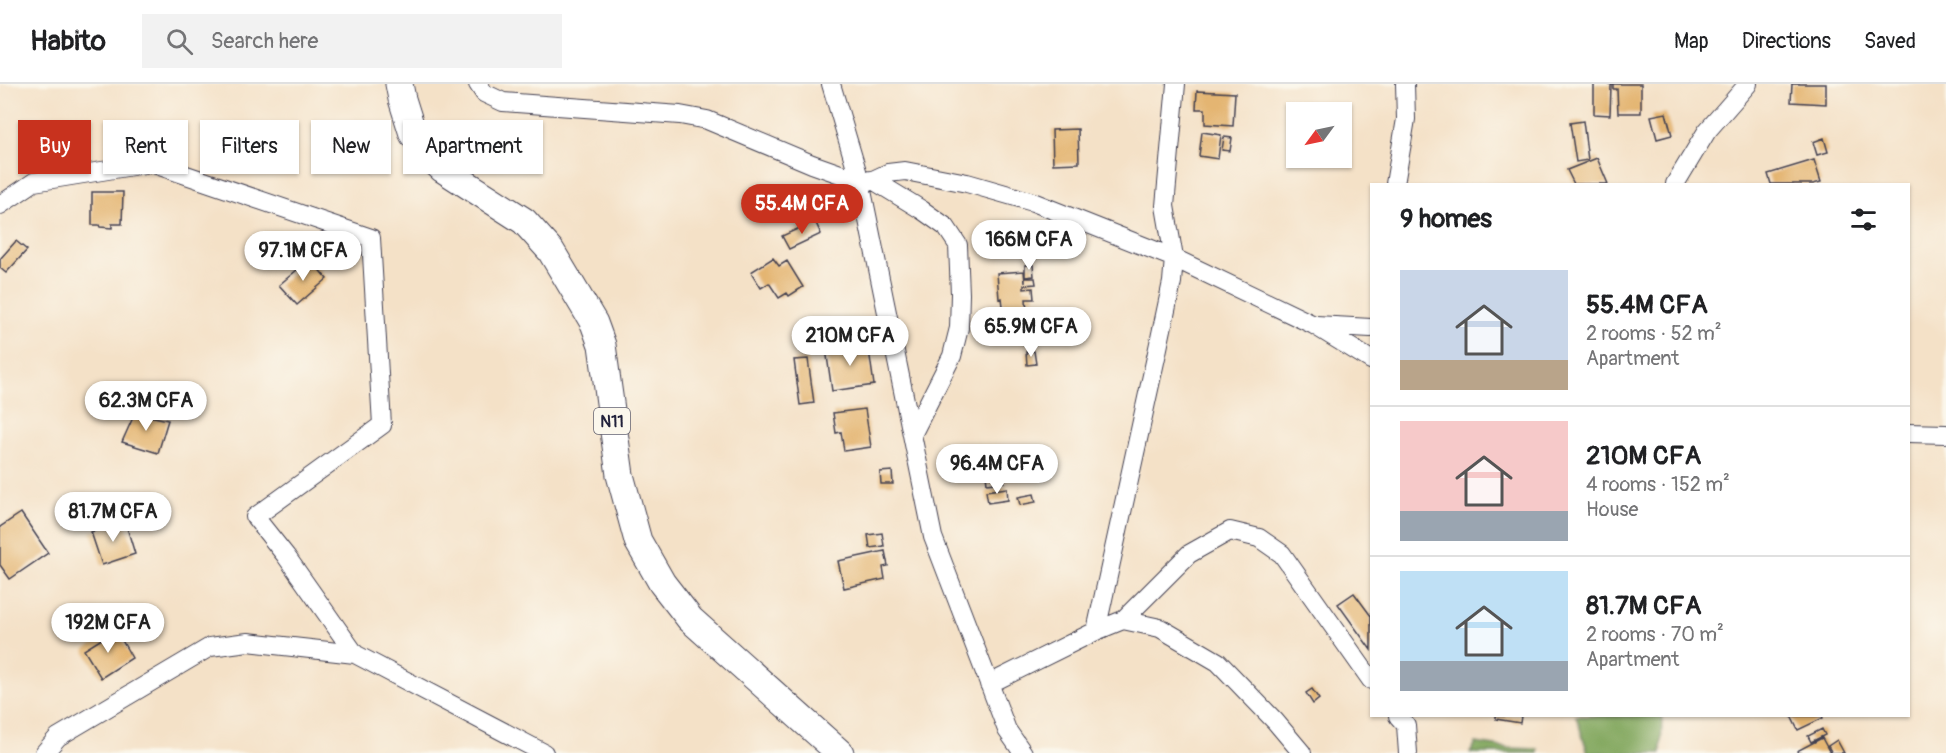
<!DOCTYPE html>
<html lang="en">
<head>
<meta charset="utf-8">
<style>
	:root { --surface:#fff; --page:#f2f2f2; --text:#202124; --muted:#757577; --line:#e0e0e0; --accent:#c8321e }
	body { margin:0; font-family:Pangolin,sans-serif; background:var(--page); color:var(--text); height:100vh; display:flex; flex-direction:column; font-size:22px; white-space:nowrap }
	* { box-sizing:border-box; margin:0 }
	p { font-size:20px; color:var(--muted) }
	.icon { flex:none; width:33px; height:33px; fill:none; stroke:currentColor; stroke-width:2; stroke-linecap:round; stroke-linejoin:round }
	.map { position:relative; flex:1; overflow:hidden }
	.panel { position:absolute; left:1370px; top:99px; width:540px; height:534px; display:flex; flex-direction:column; background:var(--surface); border-radius:0px; box-shadow:0 2px 4px #0004 }
	.panel>* { flex:none }
	.guide { position:absolute; left:18px; top:36px; width:570px; height:54px; display:flex; gap:12px }
	.needle { width:39px; rotate:237deg }
	.buttons { position:absolute; left:1286px; top:18px; display:grid; gap:12px }
	.buttons a { display:grid; place-items:center; width:66px; height:66px; border-radius:0px; background:var(--surface); box-shadow:0 2px 4px #0004; font-size:30px }
	.price { position:absolute; translate:-50% -51px; padding:0 14px; border-radius:21px; background:#fff; color:#222; font-size:20px; line-height:39px; filter:drop-shadow(0 2px 3px #0008) }
	.price::after { content:''; position:absolute; left:50%; top:36px; width:18px; height:14px; margin-left:-9px; background:inherit; clip-path:polygon(0 0,100% 0,50% 100%) }
	.price.on { background:var(--accent); color:#fff }
	ul { padding:0; list-style:none }
	li { display:flex; align-items:center; gap:18px; height:150px; padding:0 30px }
	li+li { border-top:2px solid var(--line) }
	li span { display:grid; place-items:center; flex:none; width:168px; height:120px; border-radius:0px; color:#555 }
	li>.icon { margin-inline-start:auto }
	span .icon { width:72px; height:72px; fill:#fffc; stroke-width:1 }
	li b { font-size:26px }
	h2 { display:flex; justify-content:space-between; align-items:center; height:72px; padding:0 30px; font-size:26px }
	.pill { padding:0 21px; border-radius:0px; background:var(--surface); box-shadow:0 2px 4px #0004; font-size:21px; line-height:54px }
	.pill.on { background:var(--accent); color:#fff }
	header { display:flex; align-items:center; gap:36px; box-sizing:border-box; height:84px; padding:0 30px; background:var(--surface); border-bottom:2px solid var(--line) }
	header strong { font-size:28px }
	nav { display:flex; gap:33px; margin-inline-start:auto; font-size:21px }
	.search { width:420px; height:54px; background:var(--page); display:flex; align-items:center; gap:15px; box-sizing:border-box; padding:0 21px; border-radius:0px; color:var(--muted); font-size:22px }
	.map>svg:first-child { display:block }
	.forest { fill:#80a65c; stroke:#51644c; stroke-width:1.5 }
	.building { fill:#e4b572 }
	.lines { fill:none; stroke-linecap:round; stroke-linejoin:round }
	.minor-casing { stroke:#423f50; stroke-width:20 }
	.highway-casing { stroke:#423f50; stroke-width:29 }
	.minor { stroke:#fff; stroke-width:18 }
	.highway { stroke:#fff; stroke-width:27 }
	.labels { text-anchor:middle; stroke-width:4.5; stroke-linejoin:round; paint-order:stroke }
	.shield { fill:#fbf7ec; stroke:#636270; stroke-width:1.5 }
	.shield-label { font-size:16px; font-weight:bold; fill:#22223b }
</style>
</head>
<body>
<header>
<strong>Habito</strong>
<div class="search"><svg class="icon" aria-label="search" viewBox="0 0 24 24"><circle cx="10" cy="10" r="6"/><path d="M15 15l6 6"/></svg>Search here</div>
<nav><a>Map</a><a>Directions</a><a>Saved</a></nav>
</header>
<div class="map">
<svg width="1946" height="669" viewBox="0 0 1946 669">
	<rect width="100%" height="100%" fill="#fbf7ec"/>
	<filter id="ink" filterUnits="userSpaceOnUse"><feTurbulence type="fractalNoise" baseFrequency=".0167" numOctaves="2"/><feDisplacementMap in="SourceGraphic" scale="12" xChannelSelector="R" yChannelSelector="G"/><feConvolveMatrix kernelMatrix="1 2 1 2 8 2 1 2 1" color-interpolation-filters="sRGB"/></filter>
	<filter id="wash" filterUnits="userSpaceOnUse"><feTurbulence type="fractalNoise" baseFrequency=".008" numOctaves="4" result="noise"/><feDisplacementMap in="SourceGraphic" scale="24" xChannelSelector="R" yChannelSelector="G"/><feGaussianBlur stdDeviation="1.35" result="paint"/><feColorMatrix in="noise" values="0 0 0 0 0 0 0 0 0 0 0 0 0 0 0 0 0 1.4 0 .05"/><feComposite in="paint" operator="in"/></filter>
	<g filter="url(#wash)">
		<rect width="100%" height="100%" fill="#f4e1c7"/>
		<path class="forest" d="M1576,632h86l-1,37h-73z
			M1476,659l32,5 30,1v4h-68z"/>
		<g id="blocks">
			<path class="building" d="M1594,0h18l-1,2 -1,29 -16,-1z
				M1613,0h28v29h-23l-1,-24h-4z
				M1792,0h34v20l-35,-2z
				M1197,7l38,2 -2,33 -28,-2v-15h-9z
				M1666,29l6,22 -15,4 -6,-23z
				M1583,37l5,39 -12,2 -6,-39z
				M1078,45l1,34 -26,1 -1,-34z
				M1202,48l19,3 -3,24 -19,-3z
				M1224,53l8,1 -2,13 -8,-1z
				M1824,54l4,14 -11,3 -4,-13z
				M1597,74l11,26h-34l-7,-14z
				M1814,76l7,22 -8,2h-42l-3,-10z
				M92,108h31l-1,32h-10v4l-12,-1 -1,-2h-7z
				M815,137l6,13 -32,15 -7,-13z
				M16,157l11,9 -21,23 -6,-5v-9z
				M773,174l6,8 8,-5 16,26 -14,9 -2,-3 -8,5 -10,-15 -8,5 -10,-16z
				M310,175l17,20 -30,26 -18,-20z
				M1025,181h8l1,11 -9,1z
				M1024,187l1,12v-5h10l1,6 -12,1v4l9,-1 1,11h-8l1,13 -23,2 -2,-16 -3,1 -2,-26z
				M1028,230l1,14 -9,1 1,6 -18,2 -2,-21z
				M868,259l6,42 -42,6 -6,-42z
				M1034,267l2,13 -9,1 -1,-13z
				M808,275l6,44 -14,2 -6,-45z
				M865,325l6,38 -27,4 -3,-19 -5,1 -3,-20z
				M135,329l33,7 -10,33 -36,-11z
				M1014,364l3,13 -15,3 -2,-13z
				M892,387l1,13h-12l-1,-12z
				M1002,387l2,11 -17,2 -1,-11z
				M1007,404l1,12 -20,3 -2,-12z
				M1034,410l2,8 -16,3 -2,-8z
				M21,429l27,40 -38,26 -10,-14v-38z
				M125,437l10,33 -33,11 -11,-33z
				M882,449l2,13 -14,2 -2,-13z
				M885,467l3,15 -5,1 2,12 -41,9 -6,-27z
				M1354,509l17,23v34l-33,-46z
				M116,546l16,28 -31,20 -17,-28z
				M1312,605l7,10 -6,5 -7,-11z
				M1496,632h25l-1,7 -24,-4z
				M1791,632h31l1,2 -25,12z
				M1822,645l3,6 -14,7 -3,-6z
				M1822,654l8,15h-32l-1,-2z
				M1837,656l7,13h-12l-4,-7z"/>
		</g>
	</g>
	<g filter="url(#ink)">
		<use href="#blocks" fill-opacity="0" stroke="#423f50" stroke-width="1.5"/>
		<g class="lines">
			<defs>
				<path id="minor" d="M478,0l6,9 19,9 177,13 27,5 105,44 48,17 13,-1 15,-7 17,-2 62,12 66,19 141,56
					M831,0l29,97 73,356 74,193 16,23
					M873,96l49,30 24,17 12,18 2,49 -1,34 -7,28 -39,77
					M1395,100l11,-65 -1,-35
					M1675,100l32,-53 41,-47
					M0,121l34,-23 117,-19 220,75 11,187 -127,92 31,39 69,98 189,99
					M1174,174l-9,-52 11,-122
					M1316,241l55,3
					M1908,349l38,1
					M1123,536l37,8 58,34 57,59 27,32
					M1096,547l27,-11 66,-66 41,-23 29,7 23,16 89,126
					M989,600l107,-53 62,-283 14,-66 2,-24 140,67 57,35
					M1398,632l8,9 2,28
					M44,669l14,-16 152,-90 38,-5 107,12"/>
				<path id="highway" d="M399,0l3,15 11,35 16,22 14,13 81,52 27,30 43,72 8,22 18,130 18,66 24,42 28,36 150,134"/>
			</defs>
			<use href="#minor" class="minor-casing"/>
			<use href="#highway" class="highway-casing"/>
			<use href="#minor" class="minor"/>
			<use href="#highway" class="highway"/>
		</g>
	</g>
	<g class="labels">
		<rect class="shield" x="594" y="324" width="36" height="26" rx="4.5"/>
		<g class="shield-label">
			<text x="612" y="343">N11</text>
		</g>
	</g>
</svg>
<div class="buttons">
<a><svg class="needle" viewBox="-14 -14 28 28"><path d="M0-13l5 13h-10z" fill="#e53935"/><path d="M0 13l5-13h-10z" fill="#757577"/></svg></a>
</div>
<b class="price on" style="left:802px;top:151px">55.4M CFA</b>
<b class="price" style="left:1029px;top:187px">166M CFA</b>
<b class="price" style="left:303px;top:198px">97.1M CFA</b>
<b class="price" style="left:1031px;top:274px">65.9M CFA</b>
<b class="price" style="left:850px;top:283px">210M CFA</b>
<b class="price" style="left:146px;top:348px">62.3M CFA</b>
<b class="price" style="left:997px;top:411px">96.4M CFA</b>
<b class="price" style="left:113px;top:459px">81.7M CFA</b>
<b class="price" style="left:108px;top:570px">192M CFA</b>
<div class="guide">
<a class="pill on">Buy</a>
<a class="pill">Rent</a>
<a class="pill">Filters</a>
<a class="pill">New</a>
<a class="pill">Apartment</a>
</div>
<section class="panel">
<h2>9 homes<svg class="icon" aria-label="filters" viewBox="0 0 24 24"><path d="M4 7h16M4 17h16"/><circle cx="9" cy="7" r="2"/><circle cx="15" cy="17" r="2"/></svg></h2>
<ul>
<li><span style="background:linear-gradient(#c9d6e8 75%,#b9a48a 0)"><svg class="icon" aria-label="home" viewBox="0 0 24 24"><path d="M3 11l9-7 9 7M6 9v11h12V9"/></svg></span><div><b>55.4M CFA</b><p>2 rooms · 52 m²</p><p>Apartment</p></div></li>
<li><span style="background:linear-gradient(#f6c9c9 75%,#9aa5b1 0)"><svg class="icon" aria-label="home" viewBox="0 0 24 24"><path d="M3 11l9-7 9 7M6 9v11h12V9"/></svg></span><div><b>210M CFA</b><p>4 rooms · 152 m²</p><p>House</p></div></li>
<li><span style="background:linear-gradient(#bfe0f5 75%,#9aa5b1 0)"><svg class="icon" aria-label="home" viewBox="0 0 24 24"><path d="M3 11l9-7 9 7M6 9v11h12V9"/></svg></span><div><b>81.7M CFA</b><p>2 rooms · 70 m²</p><p>Apartment</p></div></li>
</ul>
</section>
</div>
</body>
</html>
